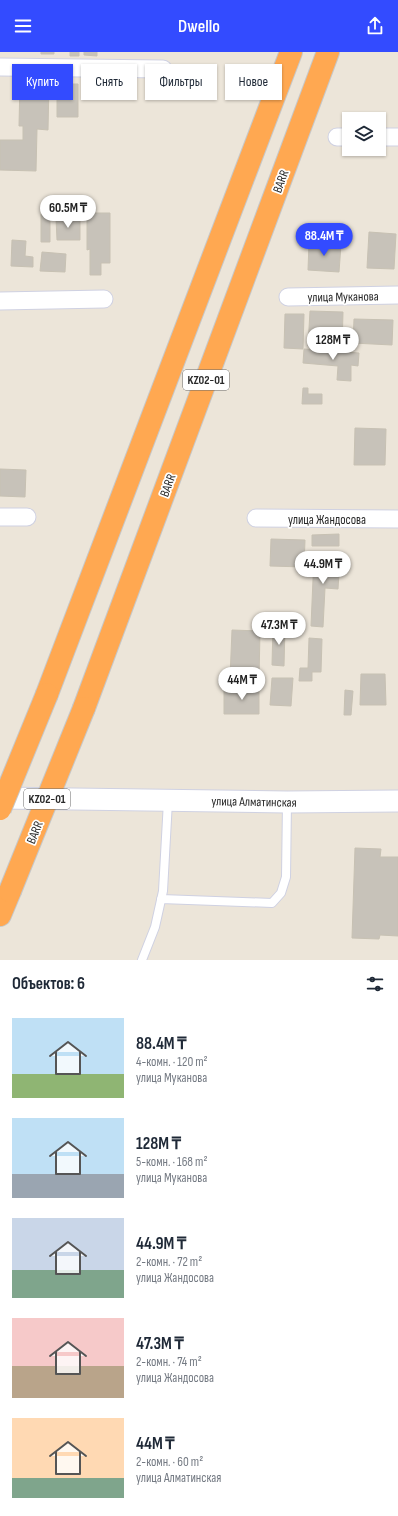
<!DOCTYPE html>
<html lang="ru">
<head>
<meta charset="utf-8">
<style>
	:root { --surface:#fff; --page:#f6f6f7; --text:#1f2937; --muted:#747a83; --accent:#334bff }
	body { margin:0; font-family:"Sofia Sans Condensed",sans-serif; background:var(--page); color:var(--text); height:100vh; display:flex; flex-direction:column; font-size:15px; white-space:nowrap }
	* { box-sizing:border-box; margin:0 }
	p { font-size:13px; color:var(--muted) }
	.icon { flex:none; width:22px; height:22px; fill:none; stroke:currentColor; stroke-width:2; stroke-linecap:round; stroke-linejoin:round }
	.map { position:relative; height:908px; overflow:hidden }
	.side { display:flex; flex-direction:column; background:var(--surface); flex:1 }
	.side>* { flex:none }
	.guide { position:absolute; left:12px; top:12px; width:374px; height:36px; display:flex; gap:8px }
	.fabs { position:absolute; left:342px; top:60px; display:grid; gap:8px }
	.fabs a { display:grid; place-items:center; width:44px; height:44px; border-radius:0px; background:var(--surface); box-shadow:0 1px 3px #0004; font-size:20px }
	.price { position:absolute; translate:-50% -34px; padding:0 9px; border-radius:14px; background:#fff; color:#222; font-size:13px; line-height:26px; filter:drop-shadow(0 1px 2px #0008) }
	.price::after { content:''; position:absolute; left:50%; top:24px; width:12px; height:9px; margin-left:-6px; background:inherit; clip-path:polygon(0 0,100% 0,50% 100%) }
	.price.selected { background:var(--accent); color:#fff }
	ul { padding:0; list-style:none }
	li { display:flex; align-items:center; gap:12px; height:100px; padding:0 12px }
	li span { display:grid; place-items:center; flex:none; width:112px; height:80px; border-radius:0px; color:#555 }
	li>.icon { margin-inline-start:auto }
	span .icon { width:48px; height:48px; fill:#fffc; stroke-width:1 }
	li b { font-size:17px }
	h2 { display:flex; justify-content:space-between; align-items:center; height:48px; padding:0 12px; font-size:17px }
	.chip { padding:0 14px; border-radius:0px; background:var(--surface); box-shadow:0 1px 3px #0004; font-size:14px; line-height:36px }
	.chip.selected { background:var(--accent); color:#fff }
	header { display:flex; justify-content:space-between; align-items:center; height:52px; padding:0 12px; background:var(--accent); color:#fff; font-size:18px; font-weight:600 }
	.map>svg:first-child { display:block }
	.building { fill:#c7c2b9; stroke:#c7c1b3 }
	.lines { fill:none; stroke-linecap:round; stroke-linejoin:round }
	.service-casing { stroke:#cfd1e2; stroke-width:10 }
	.minor-casing { stroke:#cfd1e2; stroke-width:19 }
	.tertiary-casing { stroke:#cfd1e2; stroke-width:23 }
	.motorway-casing { stroke:#c7c7c7; stroke-width:24 }
	.service { stroke:#fff; stroke-width:8 }
	.minor { stroke:#fff; stroke-width:17 }
	.tertiary { stroke:#fff; stroke-width:21 }
	.motorway { stroke:#ffa851; stroke-width:22 }
	.motorway-bridge-casing { stroke:#c7c7c7; stroke-width:24; stroke-linecap:butt }
	.motorway-bridge { stroke:#ffa851; stroke-width:22 }
	.labels { text-anchor:middle; stroke-width:3.5; stroke-linejoin:round; paint-order:stroke }
	.shield { fill:#fff; stroke:#696969; stroke-width:1 }
	.shield-label { font-size:12px; font-weight:bold; fill:#292929 }
	.street-label { font-size:13px; fill:#292929; stroke:#fff }
</style>
</head>
<body>
<header><svg class="icon" aria-label="menu" viewBox="0 0 24 24"><path d="M4 6h16M4 12h16M4 18h16"/></svg>Dwello<svg class="icon" aria-label="share" viewBox="0 0 24 24"><path d="M12 15V3M7 8l5-5 5 5M5 13v7h14v-7"/></svg></header>
<div class="map">
<svg width="398" height="908" viewBox="0 0 398 908">
	<rect width="100%" height="100%" fill="#ece5d9"/>
	<path class="building" d="M41,0h13v2h-13z
		M70,0h9v4h-9z
		M84,0h13v4l-13,-1z
		M20,30l29,1 -1,47 -11,-1 -1,42 -36,-1v-30h23v-14h-4z
		M57,32h21v33h-21z
		M87,161h23v50h-9v12h-11v-26l-3,1z
		M41,162h9v28h-9z
		M80,165v23h-23l-1,-22z
		M369,180l27,2 -2,35 -27,-1z
		M12,188l14,1 -1,15 8,1v10l-22,-1z
		M309,191l32,2 -2,27 -31,-2z
		M42,200l24,2 -1,18 -25,-1z
		M310,259l33,1 -1,36 -34,-2z
		M285,262h19l-1,35 -19,-1z
		M354,267l39,1 -1,25 -39,-2z
		M304,297l55,4 -1,13 -7,-1v16l-14,-1 1,-14 -35,-3z
		M303,336h5v6h14v10h-20z
		M355,376l31,1 -1,36h-31z
		M0,417l26,1 -1,27 -25,-1z
		M339,482v12h-27v-11z
		M271,487l34,1 -1,27 -34,-1z
		M314,504l26,2 -2,31 -13,-1 -2,39 -12,-1z
		M273,575h12l-1,39 -12,-1z
		M232,578l28,1 -1,48 -29,-1z
		M309,586l13,1 -1,33h-9v9h-13l1,-13h8z
		M361,622h24l1,31h-26z
		M272,626h21l-2,28 -21,-1z
		M224,636h35v26h-35z
		M345,638l8,1 -2,24h-7z
		M355,796l26,1 -1,8h18v79l-18,-1 -1,4 -27,-1z"/>
	<g class="lines">
		<defs>
			<path id="service" d="M161,847l111,4 9,-10 5,-16 1,-75
				M142,908l13,-33 8,-36 5,-90"/>
			<path id="minor" d="M0,15l163,2
				M337,85h12
				M379,85h19
				M288,245l110,-2
				M0,249l104,-2
				M0,465h27
				M256,466l142,1"/>
			<path id="tertiary" d="M0,746l287,4 111,-1"/>
			<path id="motorway" d="M47,642l244,-642
				M84,656l244,-656
				M0,863l10,-24"/>
		</defs>
		<use href="#service" class="service-casing"/>
		<use href="#minor" class="minor-casing"/>
		<use href="#tertiary" class="tertiary-casing"/>
		<use href="#motorway" class="motorway-casing"/>
		<use href="#service" class="service"/>
		<use href="#minor" class="minor"/>
		<use href="#tertiary" class="tertiary"/>
		<use href="#motorway" class="motorway"/>
		<defs>
			<path id="motorway-bridge" d="M0,757l47,-115
				M10,839l74,-183"/>
		</defs>
		<use href="#motorway-bridge" class="motorway-bridge-casing"/>
		<use href="#motorway-bridge" class="motorway-bridge"/>
	</g>
	<g class="labels">
		<g class="shield">
			<rect x="183" y="318" width="46" height="20" rx="3"/>
			<rect x="24" y="737" width="46" height="20" rx="3"/>
		</g>
		<g class="shield-label">
			<text x="206" y="332">KZ02-01</text>
			<text x="47" y="751">KZ02-01</text>
		</g>
		<g class="street-label">
			<text transform="translate(280 129) rotate(-70)" y="5">BARR</text>
			<text transform="translate(343 244) rotate(-1)" y="5">улица Муканова</text>
			<text transform="translate(167 433) rotate(-70)" y="5">BARR</text>
			<text x="327" y="472">улица Жандосова</text>
			<text transform="translate(254 749) rotate(1)" y="5">улица Алматинская</text>
			<text transform="translate(34 780) rotate(-68)" y="5">BARR</text>
		</g>
	</g>
</svg>
<div class="fabs">
<a><svg class="icon" aria-label="layers" viewBox="0 0 24 24"><path d="M12 4l9 5-9 5-9-5zM3 14l9 5 9-5"/></svg></a>
</div>
<b class="price" style="left:68px;top:177px">60.5M ₸</b>
<b class="price selected" style="left:324px;top:205px">88.4M ₸</b>
<b class="price" style="left:333px;top:309px">128M ₸</b>
<b class="price" style="left:323px;top:533px">44.9M ₸</b>
<b class="price" style="left:279px;top:594px">47.3M ₸</b>
<b class="price" style="left:242px;top:649px">44M ₸</b>
<div class="guide">
<a class="chip selected">Купить</a>
<a class="chip">Снять</a>
<a class="chip">Фильтры</a>
<a class="chip">Новое</a>
</div>
</div>
<section class="side">
<h2>Объектов: 6<svg class="icon" aria-label="filters" viewBox="0 0 24 24"><path d="M4 7h16M4 17h16"/><circle cx="9" cy="7" r="2"/><circle cx="15" cy="17" r="2"/></svg></h2>
<ul>
<li><span style="background:linear-gradient(#bfe0f5 70%,#8fb573 0)"><svg class="icon" aria-label="home" viewBox="0 0 24 24"><path d="M3 11l9-7 9 7M6 9v11h12V9"/></svg></span><div><b>88.4M ₸</b><p>4-комн. · 120 m²</p><p>улица Муканова</p></div></li>
<li><span style="background:linear-gradient(#bfe0f5 70%,#9aa5b1 0)"><svg class="icon" aria-label="home" viewBox="0 0 24 24"><path d="M3 11l9-7 9 7M6 9v11h12V9"/></svg></span><div><b>128M ₸</b><p>5-комн. · 168 m²</p><p>улица Муканова</p></div></li>
<li><span style="background:linear-gradient(#c9d6e8 65%,#7fa58c 0)"><svg class="icon" aria-label="home" viewBox="0 0 24 24"><path d="M3 11l9-7 9 7M6 9v11h12V9"/></svg></span><div><b>44.9M ₸</b><p>2-комн. · 72 m²</p><p>улица Жандосова</p></div></li>
<li><span style="background:linear-gradient(#f6c9c9 60%,#b9a48a 0)"><svg class="icon" aria-label="home" viewBox="0 0 24 24"><path d="M3 11l9-7 9 7M6 9v11h12V9"/></svg></span><div><b>47.3M ₸</b><p>2-комн. · 74 m²</p><p>улица Жандосова</p></div></li>
<li><span style="background:linear-gradient(#ffd9b3 75%,#7fa58c 0)"><svg class="icon" aria-label="home" viewBox="0 0 24 24"><path d="M3 11l9-7 9 7M6 9v11h12V9"/></svg></span><div><b>44M ₸</b><p>2-комн. · 60 m²</p><p>улица Алматинская</p></div></li>
</ul>
</section>
</body>
</html>
